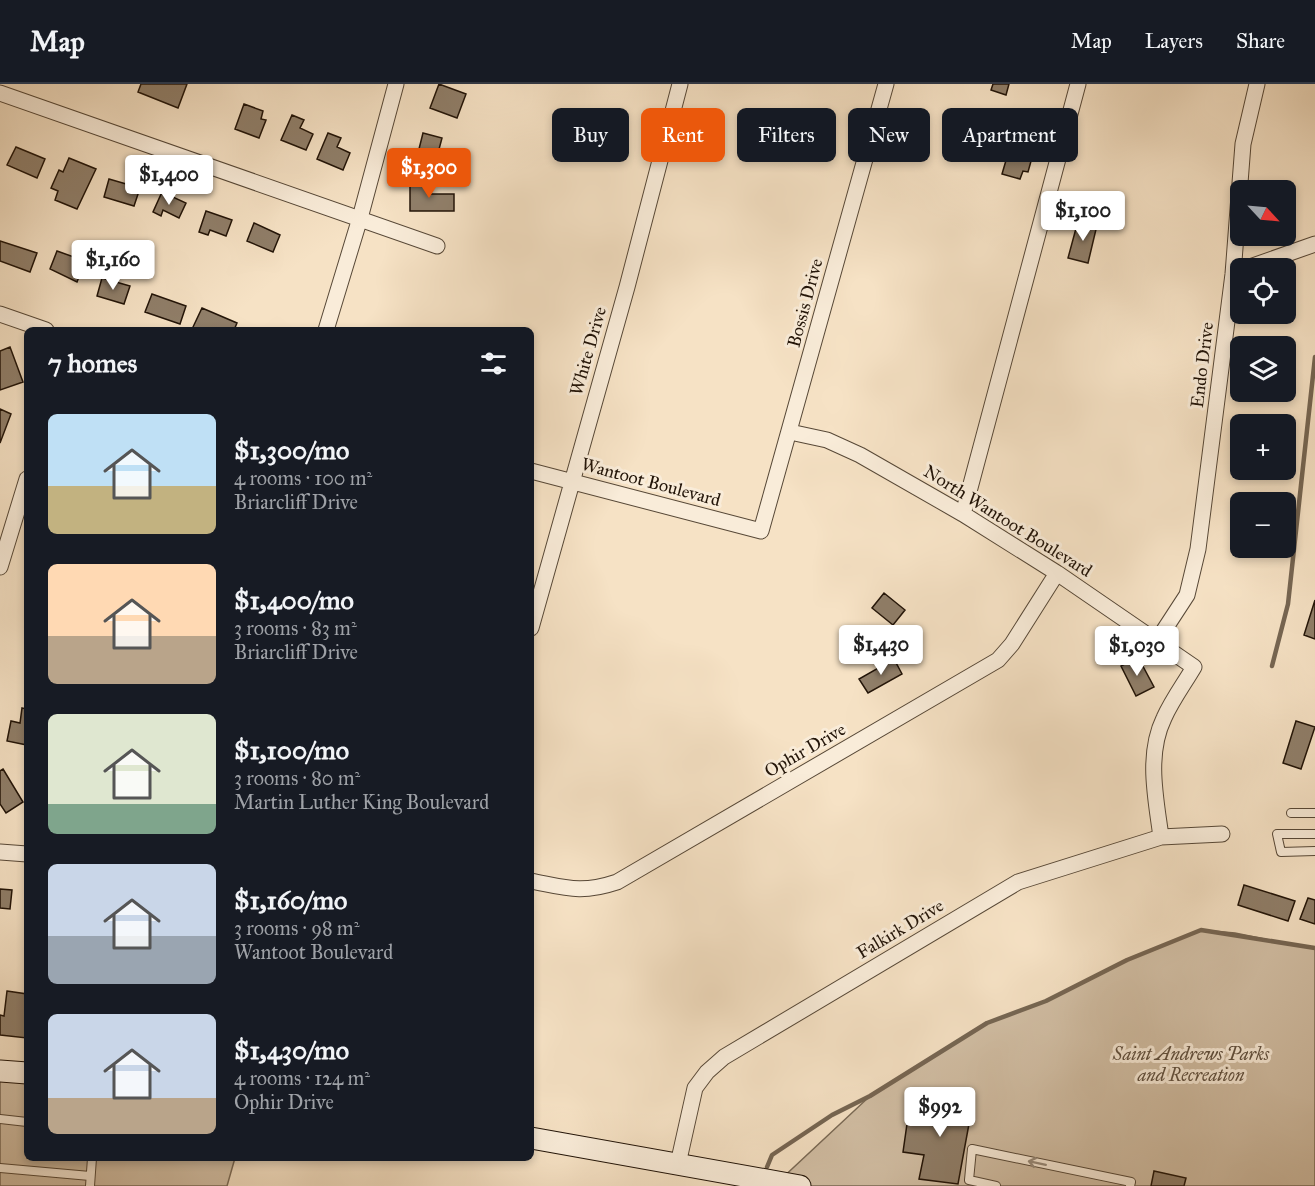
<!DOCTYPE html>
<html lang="en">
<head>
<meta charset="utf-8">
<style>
	:root { --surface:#171b24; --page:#242831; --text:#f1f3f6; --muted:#9ea1a6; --line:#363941; --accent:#ea580c }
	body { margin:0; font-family:"IM FELL Great Primer",serif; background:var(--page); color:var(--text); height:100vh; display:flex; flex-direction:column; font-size:22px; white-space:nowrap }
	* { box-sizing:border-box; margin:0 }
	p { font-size:20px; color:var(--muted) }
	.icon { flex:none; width:33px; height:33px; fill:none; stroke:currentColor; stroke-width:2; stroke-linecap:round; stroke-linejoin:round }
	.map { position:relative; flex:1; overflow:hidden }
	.details { position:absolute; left:24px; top:243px; width:510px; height:834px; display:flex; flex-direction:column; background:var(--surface); border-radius:9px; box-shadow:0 3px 9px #0003 }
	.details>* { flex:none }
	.banner { position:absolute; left:552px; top:24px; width:570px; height:54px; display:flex; gap:12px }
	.needle { width:39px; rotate:116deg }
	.buttons { position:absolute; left:1230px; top:96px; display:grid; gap:12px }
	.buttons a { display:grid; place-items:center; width:66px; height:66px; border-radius:9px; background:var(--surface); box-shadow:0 3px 9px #0003; font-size:30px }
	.price { position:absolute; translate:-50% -51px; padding:0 14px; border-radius:6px; background:#fff; color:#222; font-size:20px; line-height:39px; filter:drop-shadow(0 2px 3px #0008) }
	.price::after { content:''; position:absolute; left:50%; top:36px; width:18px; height:14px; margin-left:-9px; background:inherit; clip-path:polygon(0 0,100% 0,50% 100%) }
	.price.active { background:var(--accent); color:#fff }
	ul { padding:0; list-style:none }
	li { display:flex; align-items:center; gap:18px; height:150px; padding:0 24px }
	li span { display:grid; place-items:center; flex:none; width:168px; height:120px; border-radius:9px; color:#555 }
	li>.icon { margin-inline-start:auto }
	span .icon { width:72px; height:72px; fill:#fffc; stroke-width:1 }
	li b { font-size:26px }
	h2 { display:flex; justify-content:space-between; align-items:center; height:72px; padding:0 24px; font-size:26px }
	.chip { padding:0 21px; border-radius:9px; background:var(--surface); box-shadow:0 3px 9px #0003; font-size:21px; line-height:54px }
	.chip.active { background:var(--accent); color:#fff }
	header { display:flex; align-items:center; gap:36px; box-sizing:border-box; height:84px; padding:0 30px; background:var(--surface); border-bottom:2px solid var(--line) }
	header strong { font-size:28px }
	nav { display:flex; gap:33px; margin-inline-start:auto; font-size:21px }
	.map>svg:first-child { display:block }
	.green { fill:#d2bfa5; stroke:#7a6a56; stroke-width:1.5 }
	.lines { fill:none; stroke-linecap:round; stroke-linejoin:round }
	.stream { stroke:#766653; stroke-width:4.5 }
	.building { fill:#907f6a; stroke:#221408; stroke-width:1.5 }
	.lane-casing { stroke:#574837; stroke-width:10 }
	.street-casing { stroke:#574837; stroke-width:17 }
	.secondary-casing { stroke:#221408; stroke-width:23 }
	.lane { stroke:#f9ecd9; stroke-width:8 }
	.street { stroke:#f9ecd9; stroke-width:15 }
	.secondary { stroke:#f9ecd9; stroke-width:21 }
	.oneway { stroke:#988b7b }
	.labels { text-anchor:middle; stroke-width:6; stroke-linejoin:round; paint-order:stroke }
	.street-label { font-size:18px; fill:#221408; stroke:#f9ecd9 }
	.park-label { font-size:18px; font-style:italic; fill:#60503f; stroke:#f9ecd9 }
</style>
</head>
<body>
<header>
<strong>Map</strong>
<nav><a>Map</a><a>Layers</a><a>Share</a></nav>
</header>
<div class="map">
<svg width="1315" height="1102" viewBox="0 0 1315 1102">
	<rect width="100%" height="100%" fill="#f6e2c5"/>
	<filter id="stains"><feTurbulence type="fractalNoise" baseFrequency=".00333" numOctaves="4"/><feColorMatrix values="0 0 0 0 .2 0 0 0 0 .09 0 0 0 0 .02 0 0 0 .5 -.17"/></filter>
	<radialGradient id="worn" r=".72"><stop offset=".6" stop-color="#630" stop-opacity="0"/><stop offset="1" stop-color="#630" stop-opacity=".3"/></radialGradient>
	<path class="green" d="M1201,846l34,3 80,16v237h-515l-22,-4 92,-86 117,-73 59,-22 81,-41z
		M0,997l27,2v75h208l-8,28h-227z"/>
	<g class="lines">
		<path class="stream" d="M1272,582l16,-62 27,-247
			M767,1083l5,-12 60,-40 38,-19 117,-73 59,-22 81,-41 74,-30 114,18"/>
	</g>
	<path class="building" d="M141,0h46l-9,24 -40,-16z
		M439,0l27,10 -9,24 -27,-10z
		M993,0h16l-3,11 -15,-5z
		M244,20l19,7 -2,8 5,1 -7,18 -24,-9z
		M292,31l12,5 -4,8 13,6 -7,16 -25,-10z
		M328,49l13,5 -4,9 13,6 -7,17 -26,-11z
		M423,49l19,5 -4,15 9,2 -2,9 -28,-7z
		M1012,56l17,5 -1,8 5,1 -5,18 -5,-1 -3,8 -18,-5z
		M16,63l29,12 -8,19 -30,-13z
		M69,74l27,11 -19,40 -22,-9 3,-9 -7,-3 8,-18 4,2z
		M109,95l31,9 -6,18 -30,-9z
		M410,97h19l-1,13h26v17h-44z
		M162,108l24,11 -7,15 -16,-8 -2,6 -8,-4z
		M206,127l26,9 -6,16 -16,-6 -2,5 -9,-3z
		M1078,137l19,4 -9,38 -20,-5z
		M254,139l26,12 -7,17 -26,-11z
		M0,157l37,12 -7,19 -30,-11z
		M57,167l28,10 -8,21 -27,-13z
		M102,194l28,8 -6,18 -27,-8z
		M152,210l34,12 -6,18 -35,-12z
		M202,224l35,15 -3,7h-34l-7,-3z
		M10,263l13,35 -23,8v-39z
		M0,325l11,5 -11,29z
		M884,509l21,17 -12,15 -21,-17z
		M1315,516v39l-11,-4z
		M1138,573l16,30 -18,9 -15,-30z
		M894,575l8,15 -34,19 -9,-14z
		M22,624l5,1v36l-20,-4 4,-20 9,2z
		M1296,637l19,6 -14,42 -18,-6z
		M3,685l20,33 -17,11 -6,-9v-33z
		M1244,801l51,16 -7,20 -50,-16z
		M0,805l12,1 -2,19 -10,-1z
		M1308,814l7,2v24l-15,-5z
		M7,907l20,3v44l-27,-3v-20l4,1z
		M934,1011l39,7 -15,82 -39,-5 5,-24 -21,-3 6,-42 22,4z
		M1154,1087l32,7 -2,8h-33z"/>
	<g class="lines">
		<defs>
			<path id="lane" d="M1291,729h24
				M1315,750h-38l4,18 34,-1
				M0,1035l27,3
				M0,1084l90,8
				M90,1102l2,-28
				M996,1102l-27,-6 3,-31 159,33 -1,4"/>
			<path id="street" d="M0,9l437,153
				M1247,184l68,-24
				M0,230l46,16
				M326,246l34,-112 36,-134
				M790,348l37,8 33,15 103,59 94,59 137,94c-10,17 -22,33 -30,51 -18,37 -8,81 -3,119
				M531,387l230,60 125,-447
				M963,430l115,-430
				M0,483l27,-88
				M531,544l96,-341 53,-203
				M1157,557l30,-46 11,-46 35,-275 10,-130 14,-60
				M0,768l27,2
				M531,797c36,7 50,13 86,1l381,-222 14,-16 45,-71
				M678,1080l17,-76 12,-16 17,-15 294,-175 143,-45 61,-3"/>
			<path id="secondary" d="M0,987l27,2
				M531,1054l269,48"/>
		</defs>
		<use href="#lane" class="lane-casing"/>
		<use href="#street" class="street-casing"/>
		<use href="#secondary" class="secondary-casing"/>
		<use href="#lane" class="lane"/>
		<use href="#street" class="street"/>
		<use href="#secondary" class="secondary"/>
	</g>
	<defs><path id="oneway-shaft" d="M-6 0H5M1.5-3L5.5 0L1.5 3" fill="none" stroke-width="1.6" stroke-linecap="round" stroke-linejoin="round" transform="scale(1.5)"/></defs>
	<use class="oneway" href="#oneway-shaft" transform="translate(1037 1079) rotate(-168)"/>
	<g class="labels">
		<g class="street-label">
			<text transform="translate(805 219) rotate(-75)" y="6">Bossis Drive</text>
			<text transform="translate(588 267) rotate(-74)" y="6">White Drive</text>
			<text transform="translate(1202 281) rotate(-83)" y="6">Endo Drive</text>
			<text transform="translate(651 398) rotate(15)" y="6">Wantoot Boulevard</text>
			<text transform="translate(1008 437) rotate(32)" y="6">North Wantoot Boulevard</text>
			<text transform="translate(805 666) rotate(-30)" y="6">Ophir Drive</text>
			<text transform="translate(900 845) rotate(-31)" y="6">Falkirk Drive</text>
		</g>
		<g class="park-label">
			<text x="1191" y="976">Saint Andrews Parks<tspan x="1191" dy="21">and Recreation</tspan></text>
		</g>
	</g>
	<rect width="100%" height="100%" filter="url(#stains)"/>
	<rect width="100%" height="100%" fill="url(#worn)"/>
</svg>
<div class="buttons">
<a><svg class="needle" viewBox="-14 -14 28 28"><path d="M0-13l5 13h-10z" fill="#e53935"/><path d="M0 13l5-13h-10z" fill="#9ea1a6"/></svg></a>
<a><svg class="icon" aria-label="locate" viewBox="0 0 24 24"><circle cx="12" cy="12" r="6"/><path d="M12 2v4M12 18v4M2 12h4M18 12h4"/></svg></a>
<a><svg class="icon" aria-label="layers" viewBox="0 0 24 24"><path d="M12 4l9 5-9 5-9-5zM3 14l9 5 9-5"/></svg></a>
<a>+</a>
<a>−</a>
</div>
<b class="price active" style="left:429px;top:115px">$1,300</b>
<b class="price" style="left:169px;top:122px">$1,400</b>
<b class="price" style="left:1083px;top:158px">$1,100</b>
<b class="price" style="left:113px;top:207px">$1,160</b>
<b class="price" style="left:881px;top:592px">$1,430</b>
<b class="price" style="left:1137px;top:593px">$1,030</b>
<b class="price" style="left:940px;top:1054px">$992</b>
<div class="banner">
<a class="chip">Buy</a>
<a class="chip active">Rent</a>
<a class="chip">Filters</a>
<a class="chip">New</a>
<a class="chip">Apartment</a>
</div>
<section class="details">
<h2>7 homes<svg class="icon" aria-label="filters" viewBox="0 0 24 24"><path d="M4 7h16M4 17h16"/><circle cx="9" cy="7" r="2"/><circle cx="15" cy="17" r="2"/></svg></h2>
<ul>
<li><span style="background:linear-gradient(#bfe0f5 60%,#c2b280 0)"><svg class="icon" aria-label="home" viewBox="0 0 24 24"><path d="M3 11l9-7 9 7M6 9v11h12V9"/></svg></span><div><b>$1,300/mo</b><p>4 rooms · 100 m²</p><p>Briarcliff Drive</p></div></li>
<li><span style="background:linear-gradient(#ffd9b3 60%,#b9a48a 0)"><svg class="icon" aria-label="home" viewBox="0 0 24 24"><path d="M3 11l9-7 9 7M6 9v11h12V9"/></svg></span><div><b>$1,400/mo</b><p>3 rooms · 83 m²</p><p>Briarcliff Drive</p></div></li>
<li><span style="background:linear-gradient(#dfe7d0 75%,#7fa58c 0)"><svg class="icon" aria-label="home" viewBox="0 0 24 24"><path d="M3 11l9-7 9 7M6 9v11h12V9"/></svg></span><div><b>$1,100/mo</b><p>3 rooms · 80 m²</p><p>Martin Luther King Boulevard</p></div></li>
<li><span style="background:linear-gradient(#c9d6e8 60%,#9aa5b1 0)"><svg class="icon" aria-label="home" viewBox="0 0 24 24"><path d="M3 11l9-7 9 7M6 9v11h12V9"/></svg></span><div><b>$1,160/mo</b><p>3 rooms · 98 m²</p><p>Wantoot Boulevard</p></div></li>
<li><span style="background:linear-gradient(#c9d6e8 70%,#b9a48a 0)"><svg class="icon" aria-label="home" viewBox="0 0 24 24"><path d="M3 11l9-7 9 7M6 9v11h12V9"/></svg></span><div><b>$1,430/mo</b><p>4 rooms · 124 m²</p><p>Ophir Drive</p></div></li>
</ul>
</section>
</div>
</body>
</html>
